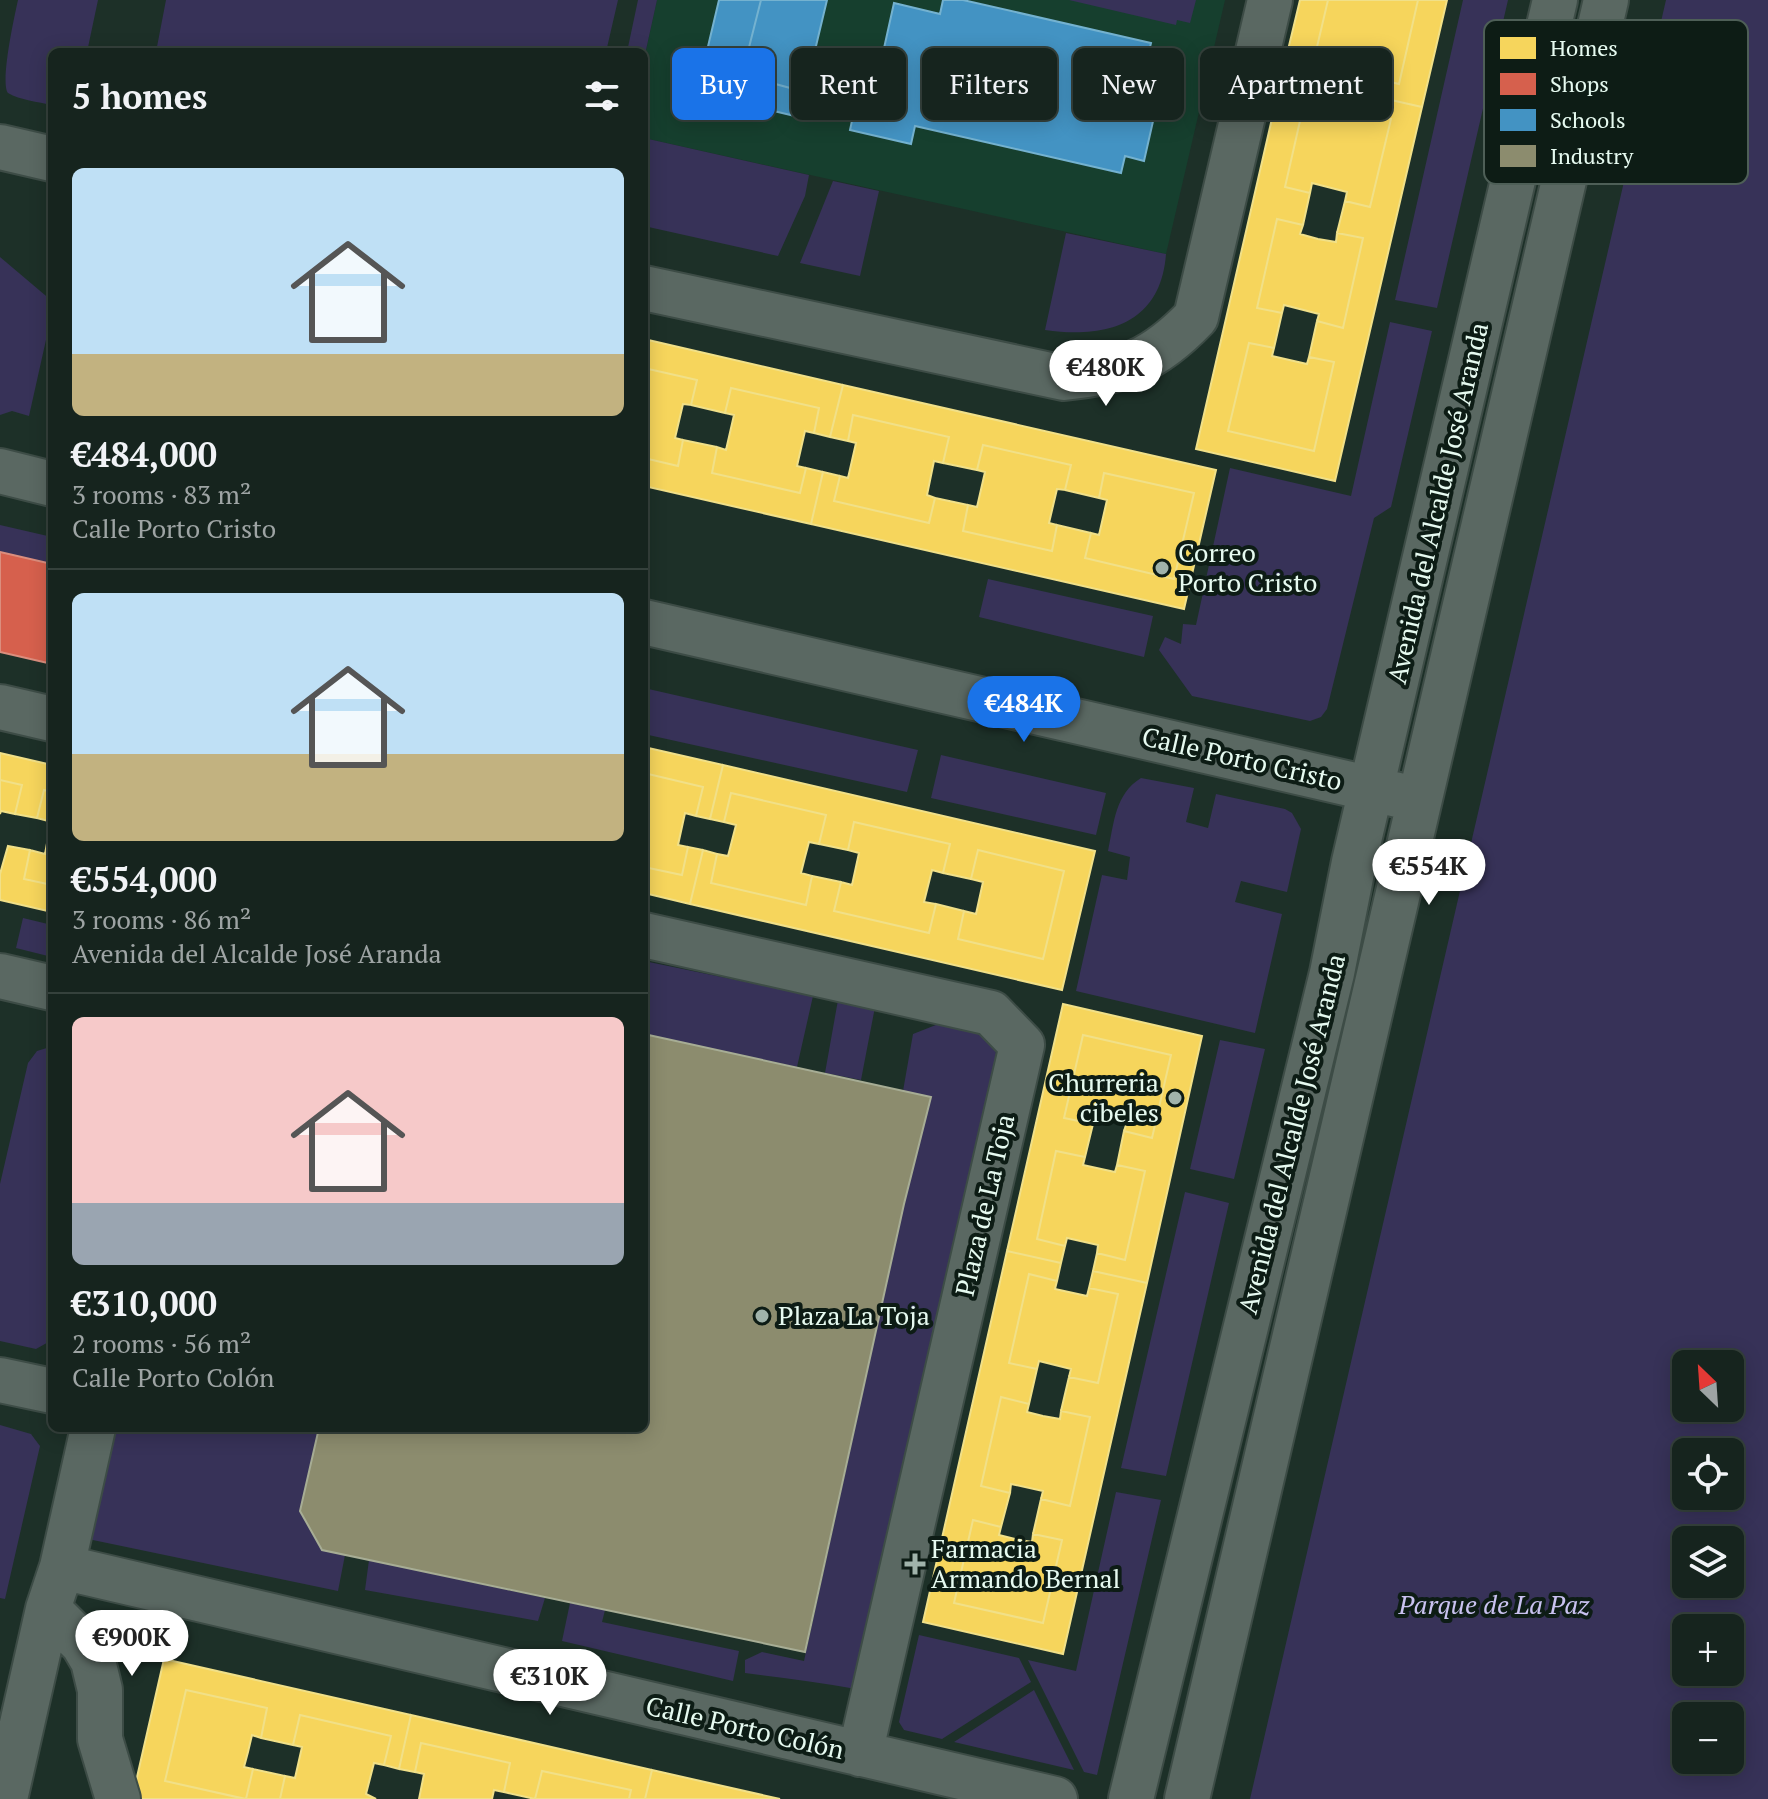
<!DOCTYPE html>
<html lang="en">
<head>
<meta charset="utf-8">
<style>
	:root { --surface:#16241e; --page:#23302b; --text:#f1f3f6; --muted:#9ea4a4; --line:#35413c; --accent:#1a73e8 }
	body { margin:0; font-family:"PT Serif",serif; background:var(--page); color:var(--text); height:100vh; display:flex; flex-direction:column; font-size:30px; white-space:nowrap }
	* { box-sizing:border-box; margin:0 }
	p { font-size:26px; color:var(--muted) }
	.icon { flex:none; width:44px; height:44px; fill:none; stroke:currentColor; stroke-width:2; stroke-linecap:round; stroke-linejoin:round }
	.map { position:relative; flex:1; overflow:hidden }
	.panel { position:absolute; left:48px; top:48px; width:600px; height:1384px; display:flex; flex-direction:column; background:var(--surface); border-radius:12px; box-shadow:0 4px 20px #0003,0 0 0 2px var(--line) }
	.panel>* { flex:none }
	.guide { position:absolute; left:672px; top:48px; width:760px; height:72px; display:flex; gap:16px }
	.needle { width:52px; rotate:335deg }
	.tools { position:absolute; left:1672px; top:1350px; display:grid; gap:16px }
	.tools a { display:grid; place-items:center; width:72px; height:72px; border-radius:12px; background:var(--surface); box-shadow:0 4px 20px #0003,0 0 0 2px var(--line); font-size:40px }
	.price { position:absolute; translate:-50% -68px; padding:0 18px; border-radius:28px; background:#fff; color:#222; font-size:26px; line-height:52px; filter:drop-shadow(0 2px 4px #0008) }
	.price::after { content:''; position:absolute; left:50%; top:48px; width:24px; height:18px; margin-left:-12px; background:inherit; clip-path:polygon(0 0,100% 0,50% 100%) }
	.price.current { background:var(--accent); color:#fff }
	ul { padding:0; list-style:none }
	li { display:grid; align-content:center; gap:16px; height:424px; padding:0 24px }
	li+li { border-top:2px solid var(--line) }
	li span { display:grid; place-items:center; height:248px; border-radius:12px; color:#555 }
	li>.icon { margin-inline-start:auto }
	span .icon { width:144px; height:144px; fill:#fffc; stroke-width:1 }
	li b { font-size:34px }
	h2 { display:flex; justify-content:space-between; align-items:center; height:96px; padding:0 24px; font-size:34px }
	.pill { padding:0 28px; border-radius:12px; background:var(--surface); box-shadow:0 4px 20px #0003,0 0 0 2px var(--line); font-size:28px; line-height:72px }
	.pill.current { background:var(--accent); color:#fff }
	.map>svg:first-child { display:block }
	.built { fill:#163f2e }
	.green { fill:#373258; fill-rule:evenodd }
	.homes { fill:#f6d55c; stroke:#f1e088; stroke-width:2 }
	.shops { fill:#d6604d; stroke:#db8e7e; stroke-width:2 }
	.schools { fill:#4393c3; stroke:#74b2d0; stroke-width:2 }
	.industry { fill:#8c8c6e; stroke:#a7ad95; stroke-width:2 }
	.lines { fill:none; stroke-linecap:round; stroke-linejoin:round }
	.street-casing { stroke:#3d4c46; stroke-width:48 }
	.street { stroke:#5a6862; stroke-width:44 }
	.poi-dot { fill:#a0b3aa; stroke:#0d1c15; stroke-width:3 }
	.labels { text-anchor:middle; stroke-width:8; stroke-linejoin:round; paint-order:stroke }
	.street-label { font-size:26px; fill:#e6faf0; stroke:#0d1c15 }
	.poi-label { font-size:26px; fill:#e6faf0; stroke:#0d1c15; text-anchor:start }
	.park-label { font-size:26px; font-style:italic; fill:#c9c2f0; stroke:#0d1c15 }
	.key { fill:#0d1c15; stroke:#4e5f57; stroke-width:2 }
	.key-label { font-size:22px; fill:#e6faf0 }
</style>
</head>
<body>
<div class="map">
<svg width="1768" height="1799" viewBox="0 0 1768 1799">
	<rect width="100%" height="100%" fill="#1d3028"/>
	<path class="built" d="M657,0h568l-59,254 -522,-116v-79z"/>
	<path class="green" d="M18,0h80l-11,52h-35v53c-14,-3 -32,-5 -44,-12 -8,-10 6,-75 10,-93z
		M166,0h452l-12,52h-450z
		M638,0h19l-13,59v-7h-17z
		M1069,0h127l-6,23 -13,-3 -1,5z
		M1463,0h45l-71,308 -42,-8z
		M1666,0h102v1799h-518zM1686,1364h44v44h-44zM1686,1452h44v44h-44zM1686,1540h44v44h-44zM1686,1628h44v44h-44zM1686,1716h44v44h-44z
		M644,138l165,37 -4,21 -27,60 -134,-30z
		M833,181l46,10 -19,85 -60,-13z
		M1066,233l100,21c-5,70 -60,85 -121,76z
		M0,257l52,44v12l-23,103 -17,-5 -12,4z
		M1390,322l42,9 -41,176 -17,11 -47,191 -6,8 -11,4 -118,-25 -33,-46 6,-13 16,7 2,-20 13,1 34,-157 121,28z
		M0,525l52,12v27l-52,-12z
		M988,579l165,37 -9,41 -165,-40z
		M644,688l274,62 -11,42 -263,-58z
		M941,755l165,38 -10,42 -165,-37z
		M1141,778l53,10 -8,34 22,6 8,-34 69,15 7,4 9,16 -14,63 -46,-11 -6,21 47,12 -27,119 -179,-42 26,-116 25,5 3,-23 -22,-6c6,-28 7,-57 33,-73z
		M23,918l29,7v32l-36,-9z
		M644,961l169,35 -16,71 -153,-33z
		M838,1000l37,7 -14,73 -36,-7z
		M946,1021l25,6 24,16 1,12 -140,634c-37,-7 -73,-11 -111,-16v-13l17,-8 42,9 100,-457 26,-107 -27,-6 10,-57z
		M1220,1040l45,9 -31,130 -44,-10z
		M50,1047h2v293l-16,9 -36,-8v-157l28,-121 9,-12z
		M1185,1192l44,11 -63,273 -45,-8z
		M0,1425l31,9 9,12 -35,153 -5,-1z
		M113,1428h206l-19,83 22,39 23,5 -7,36 -250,-52z
		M1116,1492l45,8 -64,275 -13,-3 -56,-112 48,11z
		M369,1560l176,38 -7,23 -173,-31z
		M570,1603l35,7 -3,12 137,29 -6,30 -171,-40z
		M919,1635l100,23 12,24 -89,57 -38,-9 -5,-8z
		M1034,1690l40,80 -120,-28z"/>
	<path class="homes" d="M1300,0h28l-15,64 26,6 -5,17 -52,-12z
		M1328,0h90l-19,84 -26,-6 2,-8 -17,-4 -18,-4 -1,8 -26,-6z
		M1418,0h29l-25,107 -53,-12 4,-17 26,6z
		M1282,75l52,12 -3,18 -26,-6 -20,88 25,6 -7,32 -26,-6 -20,89 25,5 -8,35 -25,-5 -21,88 86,20 20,-89 -25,-5 8,-36 26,7 20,-90 -26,-5 8,-32 25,6 21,-88 -26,-7 4,-17 53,12 -87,374 -139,-32z
		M1305,99l26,6 -2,8 34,7 2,-8 26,7 -21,88 -25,-6 2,-9 -35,-9 -2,10 -25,-6z
		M1277,219l26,6 -3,9 18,5 18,3 1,-9 26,5 -20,90 -26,-7 2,-7 -35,-9 -2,8 -25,-5z
		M644,339l199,46 -13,52 -16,-4 5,-25 -88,-20 -6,25 -34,-8 6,-25 -53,-12z
		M1249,343l25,5 -2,8 35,8 2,-7 25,5 -20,89 -86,-20z
		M644,368l53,12 -6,25 -8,-1 -8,34 8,2 -5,26 -34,-8z
		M843,385l373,85 -32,139 -373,-85 12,-52 17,4 -6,25 95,22 6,-25 33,7 -5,26 89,20 5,-26 34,8 -6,25 89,21 20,-86 -90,-20 -5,25 -34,-8 6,-25 -88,-20 -6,25 -34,-7 6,-26 -96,-22 -5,26 -18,-4z
		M731,388l88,20 -5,25 -9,-2 -8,35 9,2 -6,25 -88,-20 5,-26 9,3 8,-35 -9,-2z
		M853,415l96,22 -6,26 -9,-2 -7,34 8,3 -6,25 -95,-22 6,-25 8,2 8,-35 -8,-2z
		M683,440l34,7 -5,26 88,20 6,-25 17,4 -12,52 -167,-38v-28l34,8z
		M983,445l88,20 -6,25 -8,-1 -8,34 8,2 -5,26 -89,-20 5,-26 9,2 8,-35 -8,-2z
		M1104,473l90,20 -20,86 -89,-21 6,-25 8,2 8,-35 -8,-2z
		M644,747l79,18 -13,54 -14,-3 7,-29 -59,-14z
		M0,753l52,12v27l-8,-2 -7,28 -22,-4 7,-29 -22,-5z
		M723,765l372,86 -33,139 -372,-86 13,-54 14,4 -6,29 95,22 6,-29 29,6 -7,29 95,22 7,-29 28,7 -6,28 85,20 21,-88 -86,-21 -7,29 -28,-6 7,-29 -96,-22 -6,28 -29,-6 7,-29 -95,-22 -7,29 -14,-3z
		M644,773l59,14 -7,29 -11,-3 -7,32 10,2 -6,28 -38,-8z
		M0,780l22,5 -7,29 -14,-3 -1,3z
		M44,790l8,2v93l-28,-6 6,-29 15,4 3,-16 4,-16 -15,-4z
		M731,793l95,22 -7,29 -10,-2 -4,15 -4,16 11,3 -6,29 -95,-22 6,-29 11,2 8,-31 -12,-3z
		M854,822l96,22 -7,29 -11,-3 -8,32 12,2 -7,29 -95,-22 7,-29 11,3 7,-32 -11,-3z
		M8,846l22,4 -6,29 28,6v27l-52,-12v-26z
		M688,847l15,3 -13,54 -46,-11v-26l38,8z
		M978,850l86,21 -21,88 -85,-20 6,-28 12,3 7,-32 -12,-3z
		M1063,1004l139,32 -55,247 -54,-12 4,-18 28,7 20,-89 -28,-6 7,-34 28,7 19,-83 -88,-20 -19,83 29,6 -8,33 -29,-6 -19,88 28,7 -4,17 -54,-12z
		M1083,1035l88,20 -19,83 -28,-7 3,-9 -32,-8 -2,10 -29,-6z
		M1056,1151l29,6 -2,8 32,7 2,-7 28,6 -20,89 -28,-7 1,-8 -31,-7 -2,8 -28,-7z
		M1007,1251l54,12 -4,18 -28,-7 -20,89 28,6 -8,35 -28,-7 -20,89 29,7 -9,34 -28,-7 -19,83 45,10 44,10 19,-83 -29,-6 8,-35 29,7 20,-89 -29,-6 8,-34 29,6 20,-89 -29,-6 4,-17 54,12 -84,371 -140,-32z
		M1029,1274l28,7 -2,8 32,7 2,-8 29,6 -20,89 -29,-6 2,-8 -32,-8 -2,8 -28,-6z
		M1001,1397l28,7 -2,8 16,4 17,3 1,-8 29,6 -20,89 -29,-7 2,-8 -32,-7 -1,9 -29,-7z
		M973,1520l28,7 -2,8 16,4 17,3 1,-8 29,6 -19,83 -89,-20z
		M164,1659l247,56 -12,54 -15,-4 7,-29 -91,-21 -7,30 -32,-7 6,-30 -81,-18 -21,91 80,18h-113z
		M186,1690l81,18 -6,30 -9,-3 -4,17 -4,15 9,2 -7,30 -81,-18z
		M300,1715l91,21 -7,29 -10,-2 -8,31 10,5h-96l5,-23 10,2 7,-31 -9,-2z
		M411,1715l241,55 -7,29h-16l2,-9 -89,-19 -7,28 -31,-7 6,-29 -89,-20 -6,29 -16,-3z
		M421,1743l89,20 -6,29 -10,-2 -2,9h-73l5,-25 -9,-2z
		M253,1769l32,7 -5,23h-34z
		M652,1770l128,29h-135z
		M542,1771l89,19 -2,9h-94z"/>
	<path class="shops" d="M0,552l52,12v100l-52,-12z"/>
	<path class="schools" d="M719,0h42l-19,75 63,17 -6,25 -102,-24z
		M761,0h66l-22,92 -63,-17z
		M943,0h20l188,43 -9,38 19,5 -17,75 -19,-5 -4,17 -206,-47 -4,18 -61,-14 8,-37 15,5 21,-95 46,11z"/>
	<path class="industry" d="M644,1034l287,63 -27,107 -99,448 -483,-102 -22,-39 19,-83h325z"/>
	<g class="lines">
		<defs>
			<path id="street" d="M0,147l52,12
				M644,288l420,90c61,-7 89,-16 132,-61l74,-317
				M0,471l52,13
				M644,622l754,173
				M0,707l52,12
				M644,935l347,78 31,32 -162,709
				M0,976l52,12
				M0,1380l52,11
				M62,1567l993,232
				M48,1609l35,35 10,17 7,29v49l18,60
				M5,1799l43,-190 14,-42 31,-139
				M1131,1799l201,-826 22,-111 201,-862
				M1187,1799l419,-1799"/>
		</defs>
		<use href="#street" class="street-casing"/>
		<use href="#street" class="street"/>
	</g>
	<g class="poi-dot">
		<circle cx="1162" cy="568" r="8"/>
		<circle cx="1175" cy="1098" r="8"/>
		<circle cx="762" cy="1316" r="8"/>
		<path d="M911 1552h8v8h8v8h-8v8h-8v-8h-8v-8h8z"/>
	</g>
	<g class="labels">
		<g class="street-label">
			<text transform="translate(1438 503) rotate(-77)" y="9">Avenida del Alcalde José Aranda</text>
			<text transform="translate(1242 759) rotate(13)" y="9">Calle Porto Cristo</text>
			<text transform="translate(1292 1134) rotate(-76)" y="9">Avenida del Alcalde José Aranda</text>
			<text transform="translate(985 1205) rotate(-77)" y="9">Plaza de La Toja</text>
			<text transform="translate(745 1728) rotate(13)" y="9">Calle Porto Colón</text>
		</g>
		<g class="poi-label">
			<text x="1178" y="562">Correo<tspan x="1178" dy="30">Porto Cristo</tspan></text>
			<text x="1159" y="1092" text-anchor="end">Churreria<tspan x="1159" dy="30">cibeles</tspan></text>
			<text x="778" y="1325">Plaza La Toja</text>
			<text x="931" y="1558">Farmacia<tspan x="931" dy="30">Armando Bernal</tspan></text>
		</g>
		<g class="park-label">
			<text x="1494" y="1614">Parque de La Paz</text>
		</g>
	</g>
	<rect x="1484" y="20" width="264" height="164" rx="12" class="key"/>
	<rect x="1500" y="37" width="36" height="22" fill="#f6d55c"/>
	<rect x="1500" y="73" width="36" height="22" fill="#d6604d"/>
	<rect x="1500" y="109" width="36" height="22" fill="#4393c3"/>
	<rect x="1500" y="145" width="36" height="22" fill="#8c8c6e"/>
	<g class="key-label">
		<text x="1550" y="56">Homes</text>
		<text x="1550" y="92">Shops</text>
		<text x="1550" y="128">Schools</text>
		<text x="1550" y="164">Industry</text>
	</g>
</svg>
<div class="tools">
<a><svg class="needle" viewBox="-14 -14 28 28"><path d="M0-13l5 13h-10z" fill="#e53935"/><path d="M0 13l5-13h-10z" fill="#9ea4a4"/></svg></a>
<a><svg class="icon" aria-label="locate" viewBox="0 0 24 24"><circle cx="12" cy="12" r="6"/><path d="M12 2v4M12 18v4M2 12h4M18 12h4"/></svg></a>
<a><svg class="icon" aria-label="layers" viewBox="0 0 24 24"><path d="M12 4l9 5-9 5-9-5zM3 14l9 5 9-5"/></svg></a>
<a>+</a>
<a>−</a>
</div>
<b class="price" style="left:1106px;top:408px">€480K</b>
<b class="price current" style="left:1024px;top:744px">€484K</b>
<b class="price" style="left:1429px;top:907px">€554K</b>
<b class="price" style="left:132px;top:1678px">€900K</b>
<b class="price" style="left:550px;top:1717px">€310K</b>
<div class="guide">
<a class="pill current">Buy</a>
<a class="pill">Rent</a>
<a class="pill">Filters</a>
<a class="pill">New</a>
<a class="pill">Apartment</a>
</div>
<section class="panel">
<h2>5 homes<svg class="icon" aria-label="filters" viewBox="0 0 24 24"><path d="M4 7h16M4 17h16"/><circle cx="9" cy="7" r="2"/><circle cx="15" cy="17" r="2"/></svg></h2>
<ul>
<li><span style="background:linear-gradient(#bfe0f5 75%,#c2b280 0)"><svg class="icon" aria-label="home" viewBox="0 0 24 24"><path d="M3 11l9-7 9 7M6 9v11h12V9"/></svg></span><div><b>€484,000</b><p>3 rooms · 83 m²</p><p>Calle Porto Cristo</p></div></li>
<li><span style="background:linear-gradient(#bfe0f5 65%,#c2b280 0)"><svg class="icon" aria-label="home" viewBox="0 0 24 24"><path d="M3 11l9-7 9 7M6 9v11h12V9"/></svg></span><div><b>€554,000</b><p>3 rooms · 86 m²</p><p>Avenida del Alcalde José Aranda</p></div></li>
<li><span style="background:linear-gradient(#f6c9c9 75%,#9aa5b1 0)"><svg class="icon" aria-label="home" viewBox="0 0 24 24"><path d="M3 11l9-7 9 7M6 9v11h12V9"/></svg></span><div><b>€310,000</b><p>2 rooms · 56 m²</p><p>Calle Porto Colón</p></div></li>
</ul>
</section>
</div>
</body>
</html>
